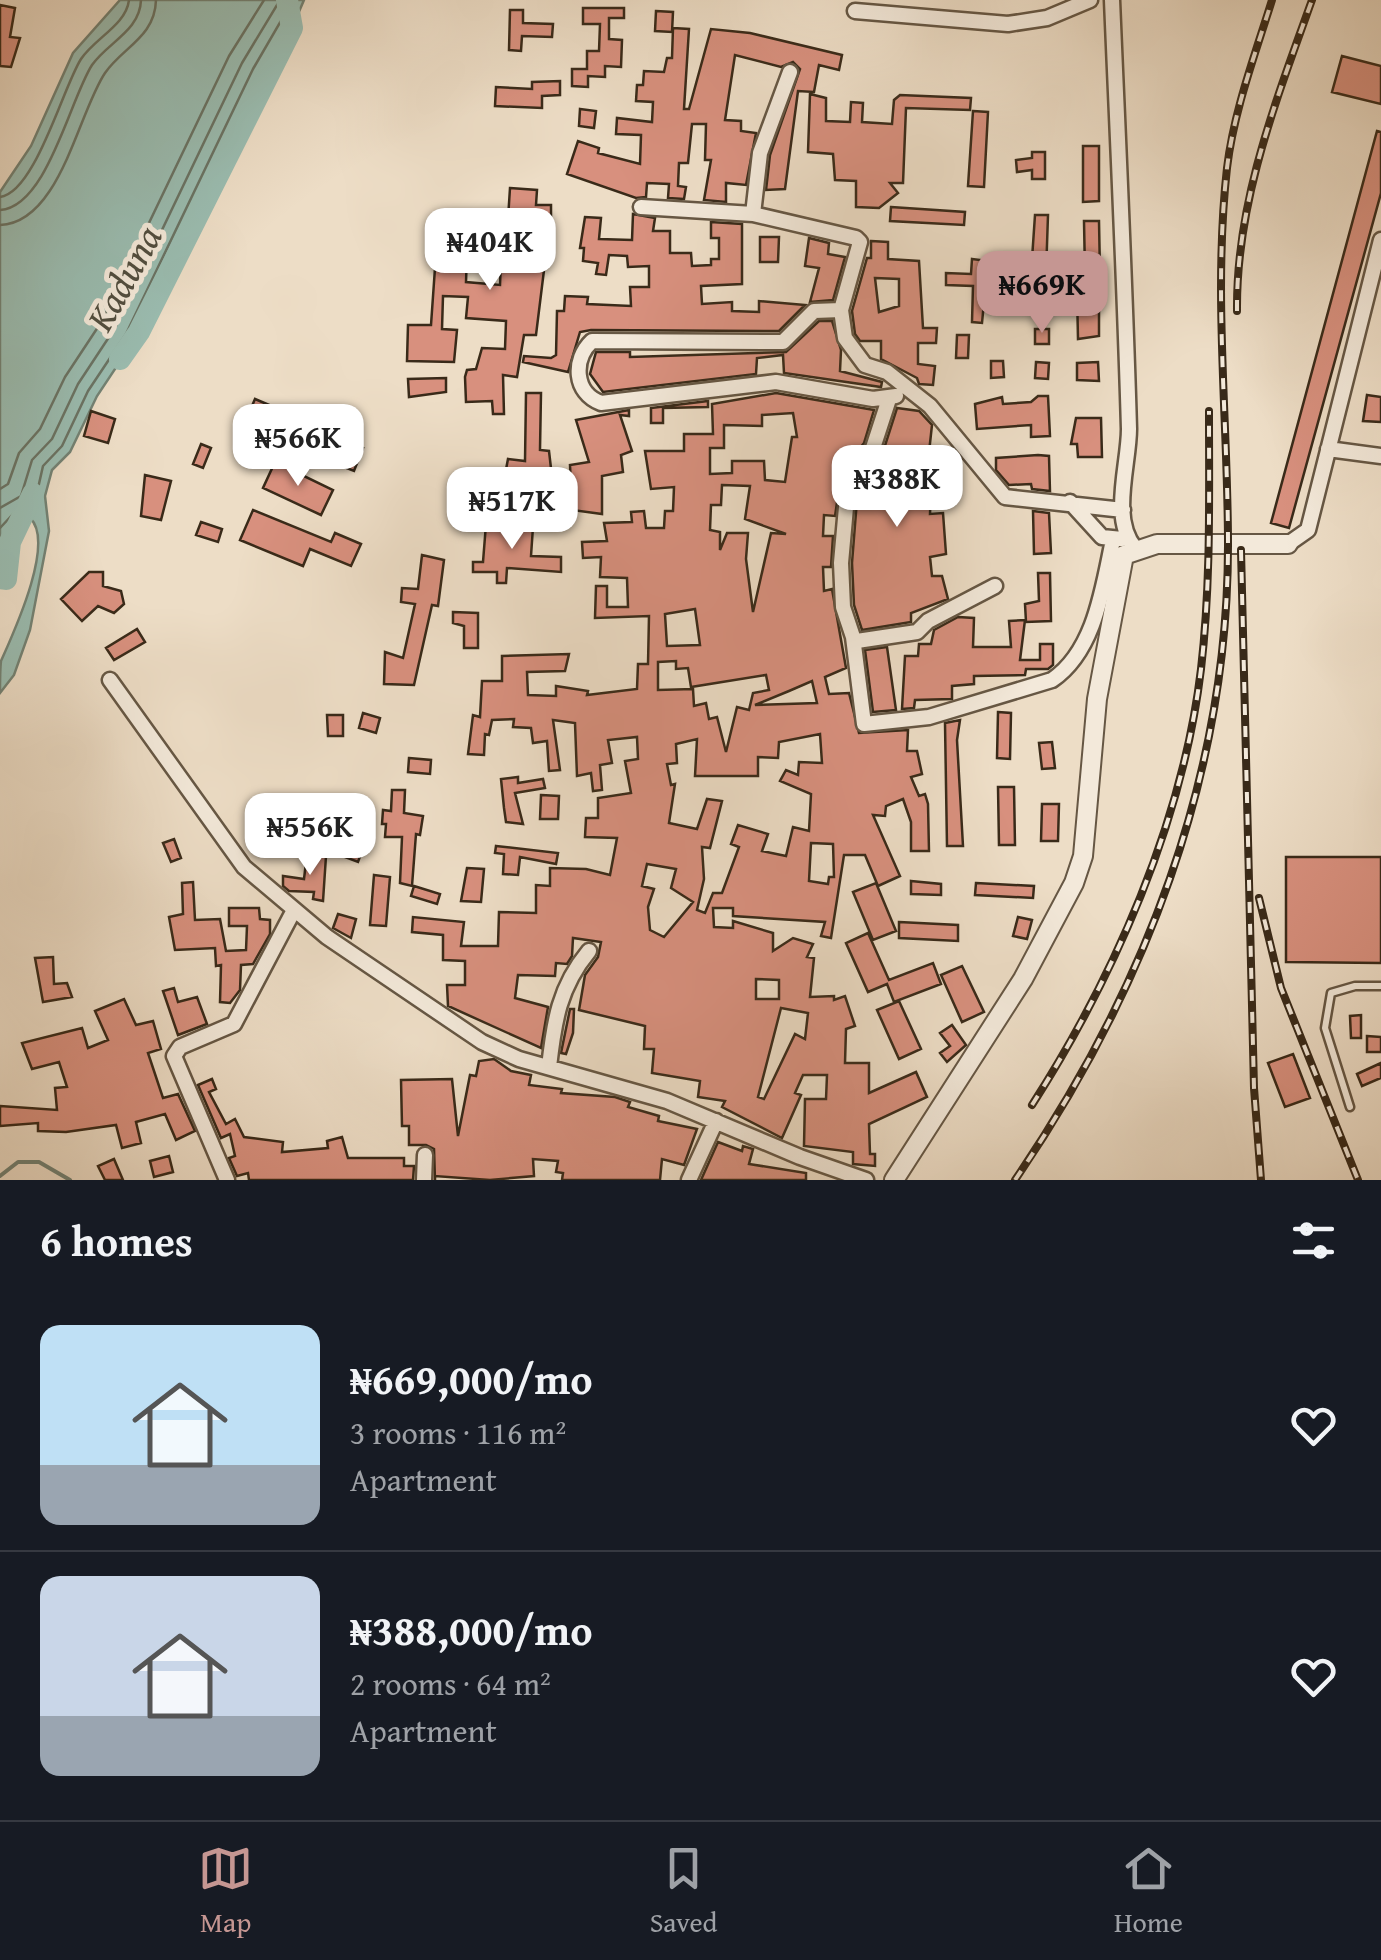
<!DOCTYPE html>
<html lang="en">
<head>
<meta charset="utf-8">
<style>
	:root { --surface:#171b24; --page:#242831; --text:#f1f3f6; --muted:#9ea1a6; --line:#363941; --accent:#c59692 }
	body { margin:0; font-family:"Gentium Book Plus",serif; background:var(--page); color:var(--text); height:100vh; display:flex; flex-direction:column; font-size:38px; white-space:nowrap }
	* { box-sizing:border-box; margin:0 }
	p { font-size:32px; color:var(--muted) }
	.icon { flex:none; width:55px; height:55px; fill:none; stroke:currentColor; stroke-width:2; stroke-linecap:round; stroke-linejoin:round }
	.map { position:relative; height:1180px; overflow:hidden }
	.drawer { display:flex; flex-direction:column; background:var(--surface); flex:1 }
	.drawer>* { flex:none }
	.price { position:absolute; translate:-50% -85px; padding:0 22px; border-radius:20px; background:#fff; color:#222; font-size:32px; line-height:65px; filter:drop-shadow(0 2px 5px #0008) }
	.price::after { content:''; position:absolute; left:50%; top:60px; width:30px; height:22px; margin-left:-15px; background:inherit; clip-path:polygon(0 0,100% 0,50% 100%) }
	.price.active { background:var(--accent); color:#111 }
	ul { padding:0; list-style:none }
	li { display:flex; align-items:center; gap:30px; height:250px; padding:0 40px }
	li+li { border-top:2px solid var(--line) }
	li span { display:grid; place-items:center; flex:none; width:280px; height:200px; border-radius:20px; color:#555 }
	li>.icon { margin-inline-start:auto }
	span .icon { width:120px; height:120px; fill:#fffc; stroke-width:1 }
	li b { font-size:42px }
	h2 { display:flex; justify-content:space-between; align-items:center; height:120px; padding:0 40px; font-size:42px }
	.menu { display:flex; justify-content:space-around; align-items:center; height:140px; border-top:2px solid var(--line); background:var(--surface); font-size:28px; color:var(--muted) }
	.menu a { display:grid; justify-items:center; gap:5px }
	.menu .active { color:var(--accent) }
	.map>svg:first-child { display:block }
	.water { fill:#9abcb0; stroke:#738274; stroke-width:2.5 }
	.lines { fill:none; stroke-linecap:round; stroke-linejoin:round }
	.shore { stroke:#6a7364; stroke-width:2.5 }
	.stream { stroke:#738274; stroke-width:4 }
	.river { stroke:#9abcb0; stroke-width:22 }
	.building { fill:#d8907e; stroke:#392a19; stroke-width:2.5; fill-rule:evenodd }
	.service-casing { stroke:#665744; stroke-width:11 }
	.minor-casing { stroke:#665744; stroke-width:19 }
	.tertiary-casing { stroke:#665744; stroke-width:22 }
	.service { stroke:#f3e9da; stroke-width:6 }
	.minor { stroke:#f3e9da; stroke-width:14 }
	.tertiary { stroke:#f3e9da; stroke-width:18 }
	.rail-casing { stroke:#392a19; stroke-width:8 }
	.rail { stroke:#f3e9da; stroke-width:4; stroke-dasharray:11; stroke-linecap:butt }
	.labels { text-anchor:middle; stroke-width:10; stroke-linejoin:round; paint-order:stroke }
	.water-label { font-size:38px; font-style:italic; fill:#514e3f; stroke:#f3e9da }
</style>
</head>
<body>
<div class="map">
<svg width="1381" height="1180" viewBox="0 0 1381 1180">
	<rect width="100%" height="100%" fill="#edddc6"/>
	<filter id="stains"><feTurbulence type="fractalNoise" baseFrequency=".002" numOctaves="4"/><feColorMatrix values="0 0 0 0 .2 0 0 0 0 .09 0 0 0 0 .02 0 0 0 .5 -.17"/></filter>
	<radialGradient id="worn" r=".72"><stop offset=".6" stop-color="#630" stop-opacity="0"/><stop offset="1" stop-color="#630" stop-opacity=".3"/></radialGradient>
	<path class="water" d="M120,0h184l-15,35 -27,38 -127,266 -38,57 -27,56 -18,18 -7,26 4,35 -19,99 -16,45 -14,18c0,-10 0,-24 1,-32 12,-27 55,-119 29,-143l-9,2 -21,28v-356l31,-46 42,-93z"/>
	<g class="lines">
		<path class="shore" d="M0,197c35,-4 63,-110 81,-138 14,-21 45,-34 48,-59
			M0,210c47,-3 70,-111 92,-145 16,-23 48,-34 49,-65
			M0,225c60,-2 78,-112 105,-152 18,-26 50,-36 51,-73
			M0,489l8,-5 11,-31 21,-24 25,-52 37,-56 127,-265 35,-56
			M0,508l21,-12 11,-36 20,-21 26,-55 37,-56 127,-265 38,-63
			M0,528l15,-16 19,-6 9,-40 19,-20 26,-55 38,-57 127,-265 40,-69"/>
		<path class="stream" d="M0,1176l18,-14h21l31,18"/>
		<path class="river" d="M120,359l19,-27 153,-304 -5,-28
			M0,578l6,1 4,-37 23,-48"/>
	</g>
	<path class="building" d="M0,5l15,3 -5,29 10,1 -9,29 -11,-1z
		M583,8h41v10h-15v21l13,1 -1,27 -16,-1v11l-17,-1v11l-16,-1v-17h15v-18h12l1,-27h-17z
		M510,10h13v13l30,1 -1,13 -30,-1 -1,15 -12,-1z
		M656,11l17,1 -1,20 -17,-1z
		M673,28l16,1 -5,80h5l22,-80 39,4 92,22 -3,15 -20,-5 -5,27 -16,-1 -13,98 -19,1 4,-35 30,-86 -7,-7 -12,5 -46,-12 -10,65 16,1v10l15,2 -10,52 -20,-2v19l-22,-2 7,-40h-6l1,-36h-14l-4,39h-9l-1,23 8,1 -2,12 -16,-1 1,-14 -22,-1 -1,14 -10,1 -69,-24 11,-33 21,7 -1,5 42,11 1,-29 -25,-1 1,-16 35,4 1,-20 -17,-1 1,-16h6l1,-14 20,1 3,-14h5z
		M1342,56l39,10v38l-49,-12z
		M560,81v14l-18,1v12l-47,-2 1,-19 36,2v-7z
		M810,94l16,4v23l24,1 1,-20 12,1 -1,19 30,2 2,-24 6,-5 71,3 -1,12 -64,-2 -3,75h-13l8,10 -19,15 -23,-1v-26l-21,-1 -2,-26 -25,-2z
		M580,109l16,2 -2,17 -15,-2z
		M973,111l15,1 -4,75 -16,-1z
		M1377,131l4,1v61l-92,335 -18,-5z
		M1083,146h16v55l-16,1z
		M1032,152h13v27h-13v-9l-15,2 -1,-12 16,-2z
		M510,188l27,2 -1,15h15v17h-7l-1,28h7v12h-5l-9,73h-12l-7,42 -14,-2 1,39h-11l-1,-13 -26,1 -1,-25 2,-7 9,-1 6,-21 23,1 1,-28 -40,-3 2,-21 -25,-1 -1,33 15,1 -3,32 -47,-1 1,-36h23l4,-57h12l4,-53 31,1 -1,19 20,1v-16l7,-1zM467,253l25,1v5h9l-1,26 -34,-3z
		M891,207l74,5 -1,13 -74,-4z
		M633,214l22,4 -2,13h17v22h21l1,13 19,-1v-6h8v-21h-8v-16l31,2v60l-41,2 1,18 30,-2v9l27,1v-11l46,4 -26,26 -188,-1 -11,2 -12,40 -45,-10 1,-6 27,2 5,-3 1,-44h7l1,-15 23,1 -1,7 44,2 -1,-19h19v-21l-21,1 -1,-11 -18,-1 -3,20 -10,-1 2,-11 -15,-2 1,-13h-4l5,-31 16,1 -2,21 33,1z
		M1035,215h13l-2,59h-15z
		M1084,221h15l1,52h-15z
		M760,237h19l-1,25h-18z
		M809,238l20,5 -1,11 17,3 -12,43 -23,2 9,-34 -14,-2z
		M871,241l17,1v17l31,2 4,67h14l-1,15h-18v21l17,2 -2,19 -14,-1 -2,-6 -36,-19v-18h-21l-5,-7 -3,-23 15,-53h4zM875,278l24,1v27l-20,6z
		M972,259l16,2 -6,62 -10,-1 1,-36 -27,-1v-12l25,1z
		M1077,293l22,4v39l-21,3z
		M819,321h13l9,29 -1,21 42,11 -1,5 -97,-14 -1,-18 -26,3 -1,16 -153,18 -13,-18 6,-22h34v5l156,-5z
		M1035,329h14v15h-14z
		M957,335h12l-1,23h-12z
		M991,361h12l1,16 -13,1z
		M1036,362l13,1 -1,16 -13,-1z
		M1098,362l1,19 -22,-1v-17z
		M446,378v14l-37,5 -1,-18z
		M526,393h15l-1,57 9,1 3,26 -35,-1 -1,25h-16l8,-42 17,2z
		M776,393l98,17 -10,33 -22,27 -7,46 -11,-1 -1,21h10l-2,31h-8l1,24 8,-2 14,79 -21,9 4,17 20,-1 10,40 49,-3 -1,21h10l5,23 -11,3 8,19 6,-2 3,10 1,47h-18v-29l-8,-23 -17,7 -1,10 -12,-1 27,61 -22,10 -13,-31h-21l-13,83 -10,-2 4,-14 -92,-6v-8h-20l1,19 19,1v-7l40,12v18l20,-13 20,6 -6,13 7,1 -4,39 24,-1v4l11,-4 10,30 -9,3 -1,34h24v30l47,-21 11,25 -58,27 1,30h5v12l-22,-2v-12l-49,-6 1,-47h21l1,-24h-24l-8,18 6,2 -19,43 -60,-31 3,-6 -27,-4 2,-16 -48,-8 2,-24h-10l1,-23 -66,-16 6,-35 13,-18 3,-15 -28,-4 -1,18 -5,8 -11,-1 -1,13 -37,-1 -3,23 33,9 -7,41 -93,-42 -1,-21h18v-24l-22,-1v-25l-31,-3 1,-15 51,5 -3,24h37l1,-34 37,1v-28l14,1v-18l36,1 24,6 7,-37 -32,-1 1,-19h12v-20l33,-5 -6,-32 13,-2 -1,-22 -29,3 4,23 -12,2 2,25 -9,1 -2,-18 -14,3 -2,-53 -22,-3 7,50 -11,1 -2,-30 -14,2 -2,-15 -18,-1 1,-8 -22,1 -3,15 -4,-1 -1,21 -16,-1 5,-39 7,2 2,-36h20v-25l67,-2 -4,17 -38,1 1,23 28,1v-10l32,5 -1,4 50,-6 1,-25h10l1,-48 -54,2 1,-32h11v21h21l-1,-29 -27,-1 1,-20 -18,1 -1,-16 25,-1 -3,-18 28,-1 -1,-10 13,-1 2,17h18l1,-17h8l1,-24 -23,2 -6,-38h39v-17h29l-1,-30zM793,413l4,24h-5l-7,45 -20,-2 -1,-19h-32v12l-22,1v-26h14v-23l38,1v-11zM722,485l28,1 -5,33 41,15 -15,-1 -18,79 -7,-53 2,-26h-21l-7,17v-18l-10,-2 1,-25h10zM695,609l5,36 -33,1 -2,-32zM676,661v8l12,-1 3,19 75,-12 3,15 -16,3 -4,17 -12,-3 -11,45 -9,-35 -8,2 -3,-16 -12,3 -1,-17 -35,1v-28zM812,681l5,22 -62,2 34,-14zM820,734l2,29 -23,-1 -1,13 -12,-5 -6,11 31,13 -2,37 -16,-4 -7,29 -24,-5 6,-17 -30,-9 -7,19 8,3 -17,46h-9l-8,20 -8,-3 7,-31 -2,-32 8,1 12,-47 -15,-2 -10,30 -28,-6 6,-39 -4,1 -4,-21 10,-1 -1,-19 21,-5 -2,37h63v-19l20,1 1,-16zM811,843l22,1 1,33h-5l-1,7 -19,-3zM647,864l29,5 -5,19 22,14 -29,35 -14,-7 -2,-23 6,-18 -12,-3zM756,979l23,1v19h-23zM781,1008l27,5 -3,26 -10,-5 -31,65 -6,-2z
		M1367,395l14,2v25l-18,-1z
		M1038,396h10l2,40 -19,1v-12l-54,4 -2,-25 27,-7 1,7 28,-2z
		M255,399l33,14 -12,31 -34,-14z
		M708,401v6l-45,1v15h-12v-15z
		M897,408l22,3 13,14 -7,64h6l-1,25 13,-1 3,41 -16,3 2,19h10l6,23 -37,14v9l-49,8 -8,-25 -2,-42 6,-76 25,-35z
		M629,410v6l-9,-1 12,36 -11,4 2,17 -21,4v38l-30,-4 -2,-45 19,-3 -13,-42z
		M91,411l24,8 -7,24 -24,-7z
		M1076,418h25l1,39h-24l-1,-13h-6z
		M310,427l53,21 -9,23 -54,-21z
		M201,444l10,4 -8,20 -10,-4z
		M1038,455l11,1 1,35 -18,-2 -1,-5 -22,1 -13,-15v-12z
		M275,462l58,28 -12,25 -58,-27z
		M145,475l26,6 -10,39 -20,-4z
		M253,510l78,32 4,-9 26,11 -10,22 -41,-17 -7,17 -63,-26z
		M1033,511l16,2 2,40 -17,1z
		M201,522l21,7 -4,13 -22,-7z
		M486,524l47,3 -2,29 30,1v15l-54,-4 -1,15h-9v-11h-24v-10h10z
		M422,555l22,5 -6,46 -6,-1 -18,80 -30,-1 1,-32 18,6 12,-54 -14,-2 1,-14 16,1z
		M89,572h14v14l18,5 3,13 -10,9 -16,-7 -16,15 -21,-22z
		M1038,573h12l1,48 -25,1 -1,-18 14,-3z
		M453,612l25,1v35h-14v-22l-11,-3z
		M958,617l16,1 -1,29h38l-2,-26 16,-1 -5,40h20v-16h13v21l-5,4h-22l-1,6 -51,1v8l-22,2v13l-37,1 -1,8 -12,1 3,-53h13l1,-12h12l3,-14z
		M137,629l8,13 -31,18 -8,-12z
		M887,647l9,63 -23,2 -8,-62z
		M998,712l13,1 -1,46 -13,-1z
		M363,713l17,5 -4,15 -17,-5z
		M327,715h16v21h-15z
		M960,720l-3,20 6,106h-16l-2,-123z
		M1052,742l3,26 -13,1 -3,-26z
		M409,758l22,2 -1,14 -22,-2z
		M518,777v6l25,-4 2,9 -30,5 8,31 -17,-2 -2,-14 -3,-29z
		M998,787h16l1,58h-16z
		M392,790h13l-1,23 19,3 -3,19 -4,-1 -4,52 -12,-3 2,-46h-17l1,-13h-4l1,-14 8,1z
		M541,795l18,1 -1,23h-18z
		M1042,804h17l-1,37h-17z
		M174,839l7,19 -10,4 -8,-19z
		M341,843l21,8 -4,11 -21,-8z
		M496,846l62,7 -2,11 -36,-7 -2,18 -15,-1 1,-20 -9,-1z
		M307,854l19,2 -3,45 -10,-2 1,-7 -25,-1 -6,-5v-10l21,3z
		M1286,857h95v106l-95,-1z
		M467,868l17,1 -3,33 -20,-1z
		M374,875l16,2 -4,49 -16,-1z
		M911,881l30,3v11l-30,-1z
		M193,882l2,38 25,-1 6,32 20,-1 1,-24h-18v-18h30l1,11 10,1v14l-17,30 -12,1 -1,25 -10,13 -10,-1 1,-37 -5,1 -1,-18 -40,2 -6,-33 14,-3 -1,-31z
		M876,883l20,48 -23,9 -20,-48z
		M976,883l58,3 -1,12 -58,-3z
		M414,886l26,8 -3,10 -26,-8z
		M338,914l18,5 -5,19 -18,-10z
		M1018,917l14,3 -5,19 -14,-3z
		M899,922l59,3v16l-59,-3z
		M868,933l21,47 44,-17 8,21 -47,18 -7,-18 -19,8 -22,-49z
		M53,957l1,27 13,-1 5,14 -29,5 -8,-44z
		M962,966l22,46 -22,10 -21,-47z
		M174,988l4,14 19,-5 10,27 -29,11 -15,-44z
		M124,999l12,26 17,-4 8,28 -13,4 15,45 15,-4 17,37 -19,9 -11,-26 -29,8 5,21 -19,5 -6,-23 -50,7 -28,-1v-8l-38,3v-20l57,4 -2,-22 12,-1 -8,-25 -27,7 -10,-26 60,-15 6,20 20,-8 -13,-29z
		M899,1001l22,48 -22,10 -22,-49z
		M570,1009h4l-1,24 -7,21 -5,-1z
		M1361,1015v23h-10l-1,-22z
		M952,1025l14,20 -19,17 -7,-9 10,-7 -10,-13z
		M1367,1036l14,1v15h-14z
		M1293,1054l17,44 -25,9 -17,-44z
		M494,1059l17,12 20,4 -2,10 33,4 -1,4 54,4 15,5 -2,5 31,9 -1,5 39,8 -13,36 -22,-6 -2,21h-98l1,-7 -7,-1 2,-11 -25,-2 1,17 -44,4 -55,-4v4l-1,-31 -8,-4h-17v-19h-7l-1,-46 51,-1 6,57 12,-61 6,1 3,-15z
		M1381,1063v15l-19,8 -5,-12z
		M212,1079l4,10 -7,3 17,32 9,-5 9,18 39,5 -1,10 46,-4 -1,-7 15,-4 6,21h56v8h10l-1,14h-164l-1,-7 -11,3 -8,-18 6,-2 -5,-22 -9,4 -23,-53z
		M718,1142l24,9 1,-5 10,3 -4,15 57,9v7h-105z
		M169,1156l4,16 -19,5 -4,-16z
		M114,1159l9,21h-18l-7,-14z"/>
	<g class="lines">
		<defs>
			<path id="service" d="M1350,1107l-25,-79 6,-35 24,-7h26"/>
			<path id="minor" d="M1112,0c6,143 13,286 17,429 0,36 -19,89 6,119
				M855,11l153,13 39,-6 43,-18
				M641,207l112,7 103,24 4,4 -19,68 4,28 20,27 22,7 43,34 75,91 118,13
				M753,214l7,-61 30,-81
				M841,310l-27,1 -31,31 -191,-1c-20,19 -18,52 9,62l175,-21 97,17 23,-3
				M889,399l-16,49 -21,25 -4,12 -7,78 2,44 10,30 11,87 65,-7 123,-37c43,-29 51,-93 61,-140
				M1328,449l53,7
				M1070,502l32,35 20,2
				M1288,544l20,-14 73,-290
				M853,637l4,4 60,-9 11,-11 67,-35
				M110,680l134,187 83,70 155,105 37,17 148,42 133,56 66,23
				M549,1067c5,-45 10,-80 40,-116
				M227,1180l-53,-124 6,-9 54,-23 60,-114
				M424,1180l1,-25
				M689,1180l27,-59"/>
			<path id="tertiary" d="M894,1180l129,-201 51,-96 9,-27 14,-157 27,-144 33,-11h131"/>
		</defs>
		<use href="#service" class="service-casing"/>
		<use href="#minor" class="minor-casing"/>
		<use href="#tertiary" class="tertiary-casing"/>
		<use href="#service" class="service"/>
		<use href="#minor" class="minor"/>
		<use href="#tertiary" class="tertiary"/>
		<defs>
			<path id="rail" d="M1237,311c-1,-110 39,-210 75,-311
				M1241,550l13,538 7,92
				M1259,898l22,90 77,192
				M1032,1105c82,-128 151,-283 169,-436 10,-86 8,-172 8,-258
				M1015,1180c129,-189 213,-403 213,-635 0,-125 -15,-252 -1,-377 7,-58 28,-113 45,-168"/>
		</defs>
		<use href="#rail" class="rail-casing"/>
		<use href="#rail" class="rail"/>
	</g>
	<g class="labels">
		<g class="water-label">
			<text transform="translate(124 278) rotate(-61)" y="13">Kaduna</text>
		</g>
	</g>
	<rect width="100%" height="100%" filter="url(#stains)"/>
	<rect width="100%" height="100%" fill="url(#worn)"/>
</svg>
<b class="price" style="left:490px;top:293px">₦404K</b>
<b class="price active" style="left:1042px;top:336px">₦669K</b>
<b class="price" style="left:298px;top:489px">₦566K</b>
<b class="price" style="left:897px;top:530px">₦388K</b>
<b class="price" style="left:512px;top:552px">₦517K</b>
<b class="price" style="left:310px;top:878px">₦556K</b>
</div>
<section class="drawer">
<h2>6 homes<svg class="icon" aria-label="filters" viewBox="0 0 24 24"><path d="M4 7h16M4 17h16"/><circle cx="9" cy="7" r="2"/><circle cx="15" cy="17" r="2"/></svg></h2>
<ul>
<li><span style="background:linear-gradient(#bfe0f5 70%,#9aa5b1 0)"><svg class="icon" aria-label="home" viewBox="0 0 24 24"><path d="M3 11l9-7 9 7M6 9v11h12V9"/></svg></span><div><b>₦669,000/mo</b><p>3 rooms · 116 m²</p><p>Apartment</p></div><svg class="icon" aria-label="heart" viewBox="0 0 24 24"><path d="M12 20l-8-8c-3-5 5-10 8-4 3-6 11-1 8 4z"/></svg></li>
<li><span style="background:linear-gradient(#c9d6e8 70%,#9aa5b1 0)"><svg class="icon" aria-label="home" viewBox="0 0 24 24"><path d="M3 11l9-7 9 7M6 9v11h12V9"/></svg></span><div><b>₦388,000/mo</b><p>2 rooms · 64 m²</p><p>Apartment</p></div><svg class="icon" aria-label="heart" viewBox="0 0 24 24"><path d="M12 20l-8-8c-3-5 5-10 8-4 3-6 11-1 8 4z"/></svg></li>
</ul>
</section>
<nav class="menu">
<a class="active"><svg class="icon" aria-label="map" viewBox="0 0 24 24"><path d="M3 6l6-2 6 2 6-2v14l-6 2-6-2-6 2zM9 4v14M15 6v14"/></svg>Map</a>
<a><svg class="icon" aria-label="saved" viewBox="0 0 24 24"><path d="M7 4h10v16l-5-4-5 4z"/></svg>Saved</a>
<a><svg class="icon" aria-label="home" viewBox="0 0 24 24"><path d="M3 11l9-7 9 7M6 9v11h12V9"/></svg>Home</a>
</nav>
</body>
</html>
